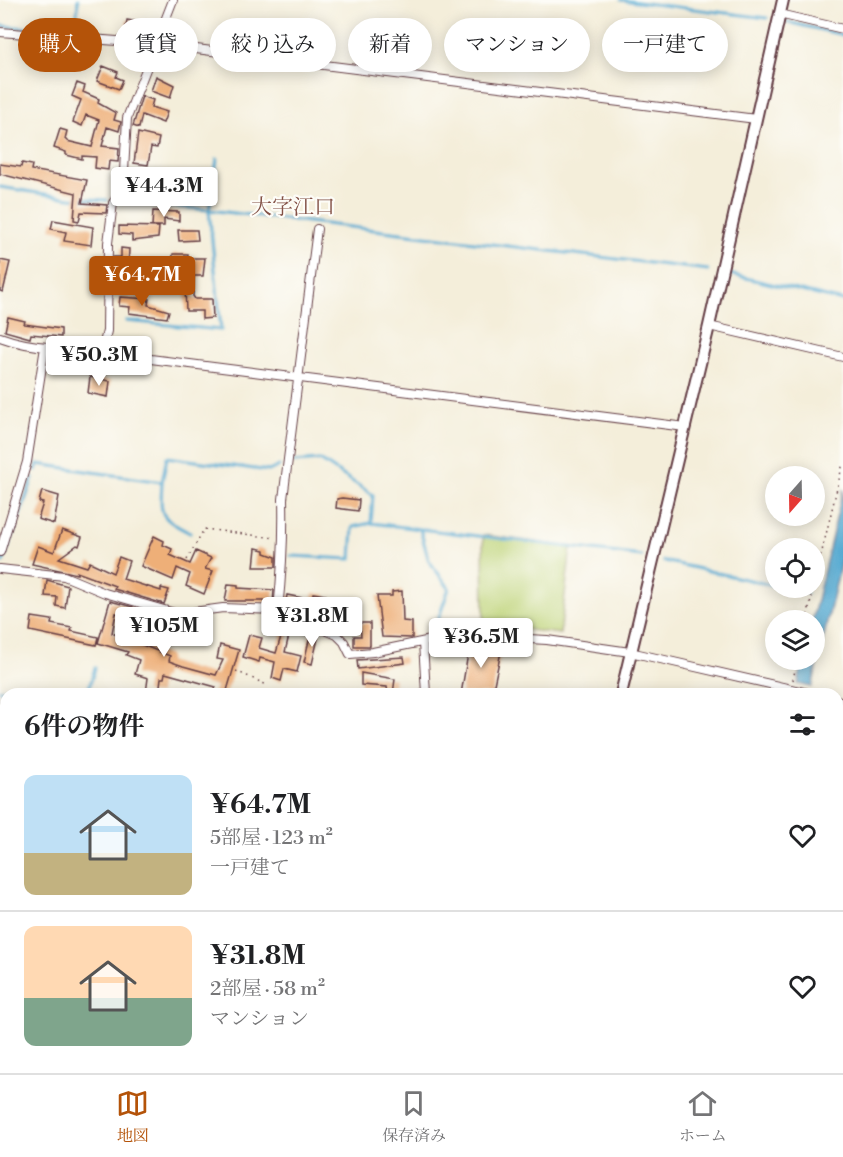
<!DOCTYPE html>
<html lang="ja">
<head>
<meta charset="utf-8">
<style>
	:root { --surface:#fff; --page:#f2f2f2; --text:#202124; --muted:#757577; --line:#e0e0e0; --accent:#b45309 }
	body { margin:0; font-family:"Libre Bodoni","Noto Serif JP",serif; background:var(--page); color:var(--text); height:100vh; display:flex; flex-direction:column; font-size:22px; white-space:nowrap }
	* { box-sizing:border-box; margin:0 }
	p { font-size:20px; color:var(--muted) }
	.icon { flex:none; width:33px; height:33px; fill:none; stroke:currentColor; stroke-width:2; stroke-linecap:round; stroke-linejoin:round }
	.map { position:relative; flex:1; overflow:hidden }
	.side { position:absolute; left:0px; top:688px; width:843px; height:386px; display:flex; flex-direction:column; background:var(--surface); border-radius:18px 18px 0 0; box-shadow:0 3px 15px #0003 }
	.side>* { flex:none }
	.guide { position:absolute; left:18px; top:18px; width:807px; height:54px; display:flex; gap:12px }
	.needle { width:39px; rotate:200deg }
	.buttons { position:absolute; left:765px; top:466px; display:grid; gap:12px }
	.buttons a { display:grid; place-items:center; width:60px; height:60px; border-radius:50%; background:var(--surface); box-shadow:0 3px 15px #0003; font-size:30px }
	.price { position:absolute; translate:-50% -51px; padding:0 14px; border-radius:6px; background:#fff; color:#222; font-size:20px; line-height:39px; filter:drop-shadow(0 2px 3px #0008) }
	.price::after { content:''; position:absolute; left:50%; top:36px; width:18px; height:14px; margin-left:-9px; background:inherit; clip-path:polygon(0 0,100% 0,50% 100%) }
	.price.current { background:var(--accent); color:#fff }
	ul { padding:0; list-style:none }
	li { display:flex; align-items:center; gap:18px; height:150px; padding:0 24px }
	li+li { border-top:2px solid var(--line) }
	li span { display:grid; place-items:center; flex:none; width:168px; height:120px; border-radius:12px; color:#555 }
	li>.icon { margin-inline-start:auto }
	span .icon { width:72px; height:72px; fill:#fffc; stroke-width:1 }
	li b { font-size:26px }
	h2 { display:flex; justify-content:space-between; align-items:center; height:72px; padding:0 24px; font-size:26px }
	.pill { padding:0 21px; border-radius:27px; background:var(--surface); box-shadow:0 3px 15px #0003; font-size:21px; line-height:54px }
	.pill.current { background:var(--accent); color:#fff }
	.tabs { display:flex; justify-content:space-around; align-items:center; height:84px; border-top:2px solid var(--line); background:var(--surface); font-size:16px; color:var(--muted) }
	.tabs a { display:grid; justify-items:center; gap:3px }
	.tabs .current { color:var(--accent) }
	.map>svg:first-child { display:block }
	.green { fill:#bdd377; stroke:#847951; stroke-width:1.5 }
	.water { fill:#56aad2; stroke:#50647e; stroke-width:1.5 }
	.lines { fill:none; stroke-linecap:round; stroke-linejoin:round }
	.stream { stroke:#56aad2; stroke-width:3 }
	.river { stroke:#56aad2; stroke-width:16 }
	.building { fill:#eeaf78 }
	.street-casing { stroke:#643e45; stroke-width:10 }
	.secondary-casing { stroke:#643e45; stroke-width:14 }
	.path { stroke:#643e45; stroke-width:1.5; stroke-dasharray:1.5 4.5; stroke-linecap:butt }
	.street { stroke:#fff; stroke-width:8 }
	.secondary { stroke:#fff; stroke-width:10 }
	.labels { text-anchor:middle; stroke-width:4.5; stroke-linejoin:round; paint-order:stroke }
	.quarter-label { font-size:21px; fill:#835146; stroke:#fdfcf7 }
</style>
</head>
<body>
<div class="map">
<svg width="843" height="1073" viewBox="0 0 843 1073">
	<rect width="100%" height="100%" fill="#fdfcf7"/>
	<filter id="ink" filterUnits="userSpaceOnUse"><feTurbulence type="fractalNoise" baseFrequency=".0167" numOctaves="2"/><feDisplacementMap in="SourceGraphic" scale="12" xChannelSelector="R" yChannelSelector="G"/><feConvolveMatrix kernelMatrix="1 2 1 2 8 2 1 2 1" color-interpolation-filters="sRGB"/></filter>
	<filter id="wash" filterUnits="userSpaceOnUse"><feTurbulence type="fractalNoise" baseFrequency=".008" numOctaves="4" result="noise"/><feDisplacementMap in="SourceGraphic" scale="24" xChannelSelector="R" yChannelSelector="G"/><feGaussianBlur stdDeviation="1.35" result="paint"/><feColorMatrix in="noise" values="0 0 0 0 0 0 0 0 0 0 0 0 0 0 0 0 0 1.4 0 .05"/><feComposite in="paint" operator="in"/></filter>
	<g filter="url(#wash)">
		<rect width="100%" height="100%" fill="#f4eeda"/>
		<path class="green" d="M483,535l88,12 -11,87 -76,-10z"/>
		<path class="water" d="M843,489v65l-31,133 -14,-3 5,-24h11l-2,-39z"/>
		<g class="lines">
			<path class="stream" d="M621,0l146,18
				M787,22l56,13
				M0,26l76,5 2,-31
				M76,31l22,1
				M0,187l70,11 37,2
				M119,201l90,9 8,-51
				M729,274l114,27
				M126,321l95,9 -12,-120 499,60
				M294,462l26,-2 53,35 -2,28 271,33
				M36,470l2,-6 124,18c-2,34 -3,35 28,51
				M162,482l5,-25 102,14 10,-5
				M420,529l9,32 20,27 -12,35
				M291,556l60,3 2,-32 18,-4
				M664,561l112,25
				M3,562l30,-84
				M0,578v-3
				M783,588l24,5
				M346,689l1,5
				M0,690l48,4
				M87,694l8,-26
				M837,934l6,-4
				M837,1010h1
				M638,1073l8,-5"/>
			<path class="river" d="M837,916l6,-3
				M581,1073l6,-5"/>
		</g>
		<g id="blocks">
			<path class="building" d="M127,20l18,3 -2,13 -18,-3z
				M103,66l15,6 -2,5 7,3 -4,9 -22,-8z
				M156,76l18,9 -4,13 -19,-7z
				M77,83l8,3 -2,6 16,7 -1,4 18,10 -2,7 7,2 -2,9 -12,-4 -5,19 17,2 -1,14 -9,-1 -1,9 -13,-2 1,-11 -14,-1v3l-16,-4v-3l-12,-4 6,-19 7,2 -2,8 2,2 25,6 7,-27 -13,-5 -4,11 -9,-4 8,-22 -9,-4z
				M142,96l11,4 -2,7 16,5 -4,11 -21,-8 -3,13 -6,-2z
				M138,133l21,5 -2,10 -6,-1 -3,18 -14,-2z
				M22,163l10,2 -1,5 56,10 -5,23 25,2 -1,8 -25,-1 -2,9 -5,-1 2,-27 -76,-19v-10l21,3z
				M133,181l18,2 -2,16h-10v-5h-8z
				M170,184l28,5v11l-28,-2z
				M153,211l26,1v9l-15,-2v7h-12z
				M53,220l40,7 -2,18 -27,-4 2,-9 -15,-3z
				M119,226l40,1 -1,11 -26,3v-6l-13,-1z
				M178,230h19l1,10 -19,1z
				M121,248l8,1 -1,20 -14,-1v-11h7z
				M173,254h15v4h17l-2,18h-9l-1,20 2,3h17l1,19 -11,1v-8h-16l-1,-23 -15,-3z
				M0,260l10,2 -7,30 -3,-1z
				M132,265l15,1 -1,15 -15,-1z
				M120,297l29,2 -1,6 21,6 -2,7 -38,-5 1,-6 -11,-1z
				M8,317l17,4 -1,3 37,5v8l-30,-3 -1,4 -25,-7z
				M90,377l20,4 -2,16 -20,-4z
				M42,491l17,5 -5,28 -16,-5 5,-16 -4,-1z
				M342,498l17,2 -1,11 -22,-3 1,-9z
				M62,530l20,7 -3,9 -2,-1 -18,13 28,9 3,-5 23,11 6,-16 10,4 -6,18 38,12v-3l8,2 -5,14 -50,-15 1,-3 -38,-14v2l-45,-10 6,-18 16,6z
				M154,536l10,5 -1,4 9,4 -2,6 20,9 6,-13 15,7 -6,11 8,2 -9,23 -18,-8 4,-12 -13,-6 -4,12 -32,-14z
				M256,548l9,2v3l11,4v10h-22z
				M47,580l21,6 -3,22 -9,-2 1,-9 -12,-1z
				M228,584l10,1v3l36,2 -1,13h-9v-2h-39z
				M402,591l1,30 9,1v16l-30,-1 -5,-41h15v-4z
				M313,593l13,2 -2,8 23,4 -3,16 -8,-2 1,-3 -36,-8 -1,3 -15,-7 2,-11 25,5z
				M110,601l23,6 -2,10 -15,-4 -4,20 58,23 -1,5 14,5 33,9 7,-15 -6,-1 3,-14 19,5 -13,44h-13l3,-7 -51,-14 -1,5h-3l-2,16 -13,-1 2,-15 -13,-4 4,-14 -13,-5 2,-3 -30,-9z
				M32,617l20,3 -1,4 21,4 -1,3 27,6 -2,8 -66,-14z
				M286,620l10,4 -1,4 -4,-1 -6,25 16,4 -4,16 -13,-3 -3,12 -9,-3 3,-16 -15,-4 -1,4 -16,-5 6,-22 13,3 -3,10 17,5z
				M360,623h10v23h-16v-10h7z
				M311,632l8,2 -7,30 -8,-2z
				M470,642l32,5 -10,47h-31z
				M404,657l1,6 -47,6 -1,-9z
				M361,673l34,6 -2,15h-5l-1,-7 -26,-2z"/>
		</g>
	</g>
	<g filter="url(#ink)">
		<use href="#blocks" fill-opacity="0" stroke="#643e45" stroke-width="1.5"/>
		<g class="lines">
			<defs>
				<path id="street" d="M779,14l64,15
					M0,32l156,12 600,75
					M709,326l134,31
					M0,337c27,10 77,16 104,6
					M104,343l9,8 14,5 558,71
					M104,343l3,-12 1,-88 5,-40 10,-14 4,-71 46,-118
					M0,552l27,-90 18,-115
					M0,569l64,7 41,17 73,21 45,-6 55,2 59,25 7,7 6,12 23,-2 82,-17 92,5 83,12 183,42
					M278,610c4,-38 6,-73 5,-111l34,-270
					M423,642l3,52
					M837,700l6,2
					M0,716l6,6
					M27,1073v-5
					M55,1073v-5
					M838,1073l5,-38"/>
				<path id="secondary" d="M621,694l88,-368 74,-326
					M0,1036l6,1
					M218,1068l34,5
					M535,1073l1,-5"/>
			</defs>
			<use href="#street" class="street-casing"/>
			<use href="#secondary" class="secondary-casing"/>
			<path class="path" d="M187,560l17,-31 71,9
				M814,585l29,-122
				M806,621l8,-33
				M236,671l31,14
				M793,680l4,-20
				M0,702l6,1
				M0,850l6,1
				M837,899l6,-3
				M517,1073l2,-5"/>
			<use href="#street" class="street"/>
			<use href="#secondary" class="secondary"/>
		</g>
	</g>
	<g class="labels">
		<g class="quarter-label">
			<text x="293" y="214">大字江口</text>
		</g>
	</g>
</svg>
<div class="buttons">
<a><svg class="needle" viewBox="-14 -14 28 28"><path d="M0-13l5 13h-10z" fill="#e53935"/><path d="M0 13l5-13h-10z" fill="#757577"/></svg></a>
<a><svg class="icon" aria-label="locate" viewBox="0 0 24 24"><circle cx="12" cy="12" r="6"/><path d="M12 2v4M12 18v4M2 12h4M18 12h4"/></svg></a>
<a><svg class="icon" aria-label="layers" viewBox="0 0 24 24"><path d="M12 4l9 5-9 5-9-5zM3 14l9 5 9-5"/></svg></a>
</div>
<b class="price" style="left:164px;top:218px">¥44.3M</b>
<b class="price current" style="left:142px;top:307px">¥64.7M</b>
<b class="price" style="left:99px;top:387px">¥50.3M</b>
<b class="price" style="left:312px;top:648px">¥31.8M</b>
<b class="price" style="left:164px;top:658px">¥105M</b>
<b class="price" style="left:481px;top:669px">¥36.5M</b>
<div class="guide">
<a class="pill current">購入</a>
<a class="pill">賃貸</a>
<a class="pill">絞り込み</a>
<a class="pill">新着</a>
<a class="pill">マンション</a>
<a class="pill">一戸建て</a>
</div>
<section class="side">
<h2>6件の物件<svg class="icon" aria-label="filters" viewBox="0 0 24 24"><path d="M4 7h16M4 17h16"/><circle cx="9" cy="7" r="2"/><circle cx="15" cy="17" r="2"/></svg></h2>
<ul>
<li><span style="background:linear-gradient(#bfe0f5 65%,#c2b280 0)"><svg class="icon" aria-label="home" viewBox="0 0 24 24"><path d="M3 11l9-7 9 7M6 9v11h12V9"/></svg></span><div><b>¥64.7M</b><p>5部屋 · 123 m²</p><p>一戸建て</p></div><svg class="icon" aria-label="heart" viewBox="0 0 24 24"><path d="M12 20l-8-8c-3-5 5-10 8-4 3-6 11-1 8 4z"/></svg></li>
<li><span style="background:linear-gradient(#ffd9b3 60%,#7fa58c 0)"><svg class="icon" aria-label="home" viewBox="0 0 24 24"><path d="M3 11l9-7 9 7M6 9v11h12V9"/></svg></span><div><b>¥31.8M</b><p>2部屋 · 58 m²</p><p>マンション</p></div><svg class="icon" aria-label="heart" viewBox="0 0 24 24"><path d="M12 20l-8-8c-3-5 5-10 8-4 3-6 11-1 8 4z"/></svg></li>
</ul>
</section>
</div>
<nav class="tabs">
<a class="current"><svg class="icon" aria-label="map" viewBox="0 0 24 24"><path d="M3 6l6-2 6 2 6-2v14l-6 2-6-2-6 2zM9 4v14M15 6v14"/></svg>地図</a>
<a><svg class="icon" aria-label="saved" viewBox="0 0 24 24"><path d="M7 4h10v16l-5-4-5 4z"/></svg>保存済み</a>
<a><svg class="icon" aria-label="home" viewBox="0 0 24 24"><path d="M3 11l9-7 9 7M6 9v11h12V9"/></svg>ホーム</a>
</nav>
</body>
</html>
